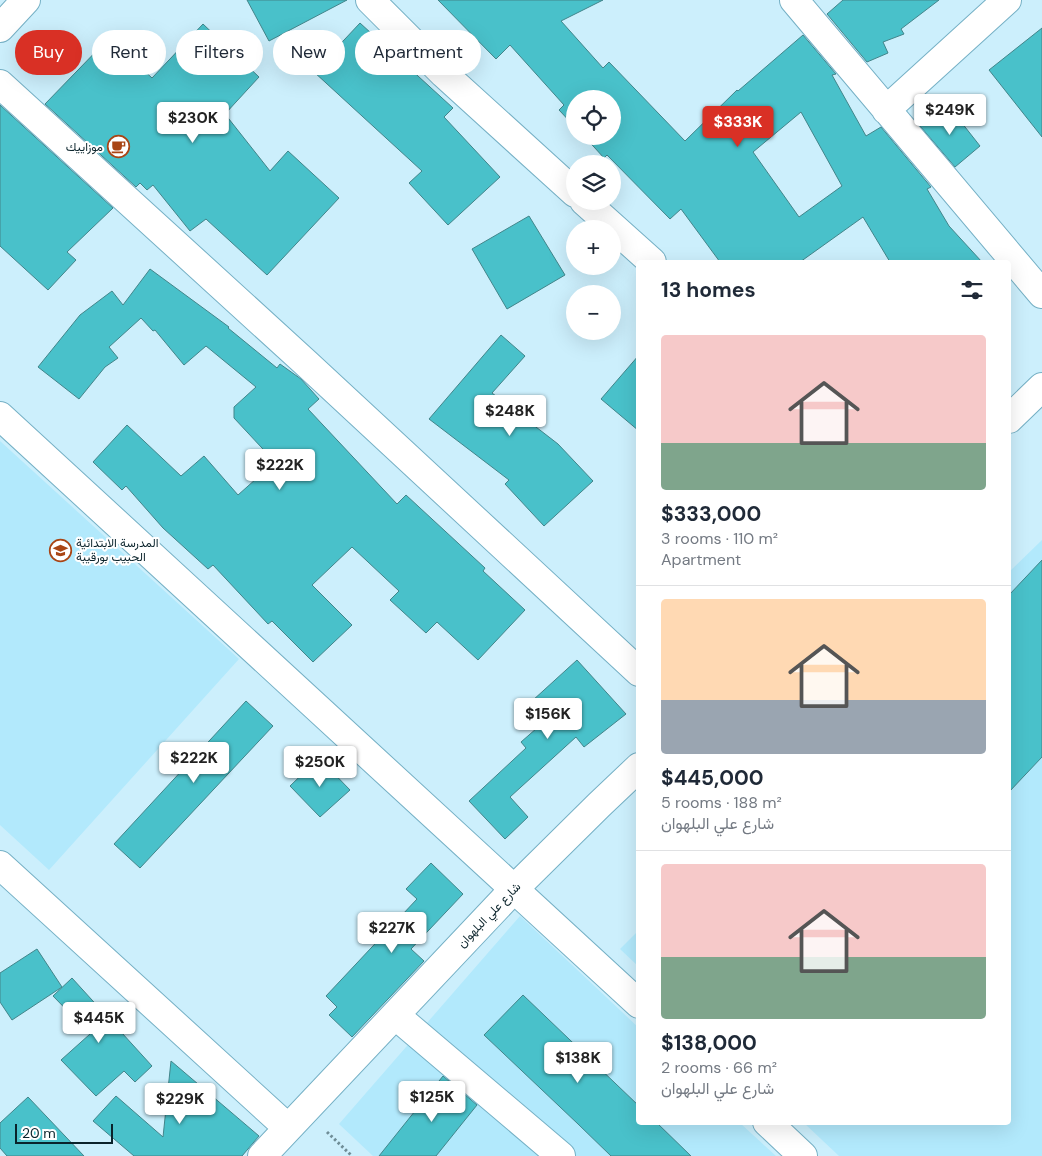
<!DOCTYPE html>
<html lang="en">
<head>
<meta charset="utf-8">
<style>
	:root { --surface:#fff; --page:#f6f6f7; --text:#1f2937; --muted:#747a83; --line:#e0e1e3; --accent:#d93025 }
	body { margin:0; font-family:"DM Sans",Vazirmatn,sans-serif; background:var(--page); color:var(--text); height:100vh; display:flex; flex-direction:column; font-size:19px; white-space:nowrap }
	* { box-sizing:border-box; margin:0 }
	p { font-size:16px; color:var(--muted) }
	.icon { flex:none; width:28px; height:28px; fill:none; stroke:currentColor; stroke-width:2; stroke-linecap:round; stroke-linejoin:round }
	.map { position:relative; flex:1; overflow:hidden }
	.panel { position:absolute; left:636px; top:260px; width:375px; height:865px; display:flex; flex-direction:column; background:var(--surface); border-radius:5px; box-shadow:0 5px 20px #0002 }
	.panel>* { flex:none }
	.guide { position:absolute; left:15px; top:30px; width:475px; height:45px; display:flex; gap:10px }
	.fabs { position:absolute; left:566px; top:90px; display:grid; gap:10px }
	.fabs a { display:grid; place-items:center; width:55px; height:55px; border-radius:50%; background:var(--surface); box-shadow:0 5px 20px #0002; font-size:25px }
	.scale { position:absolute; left:15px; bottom:12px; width:98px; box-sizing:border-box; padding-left:5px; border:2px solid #0a232b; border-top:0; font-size:14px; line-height:18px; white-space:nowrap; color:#0a232b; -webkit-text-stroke:4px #fff; paint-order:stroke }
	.price { position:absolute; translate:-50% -42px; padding:0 11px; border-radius:5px; background:#fff; color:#222; font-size:16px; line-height:32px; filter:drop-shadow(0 1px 2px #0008) }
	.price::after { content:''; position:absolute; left:50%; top:30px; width:15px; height:11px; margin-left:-8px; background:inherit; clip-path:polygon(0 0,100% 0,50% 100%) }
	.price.on { background:var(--accent); color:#fff }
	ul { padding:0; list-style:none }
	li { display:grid; align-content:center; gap:10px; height:265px; padding:0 25px }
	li+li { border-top:1px solid var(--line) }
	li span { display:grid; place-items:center; height:155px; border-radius:5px; color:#555 }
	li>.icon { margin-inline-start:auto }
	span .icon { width:90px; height:90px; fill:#fffc; stroke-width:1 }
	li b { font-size:21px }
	h2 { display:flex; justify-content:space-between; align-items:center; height:60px; padding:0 25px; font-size:21px }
	.pill { padding:0 18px; border-radius:22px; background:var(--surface); box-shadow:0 5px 20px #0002; font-size:18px; line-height:45px }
	.pill.on { background:var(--accent); color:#fff }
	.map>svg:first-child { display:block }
	.built { fill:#b2e9fc }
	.building { fill:#49c1ca; stroke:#42858a; fill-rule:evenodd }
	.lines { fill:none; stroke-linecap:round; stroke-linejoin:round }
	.minor-casing { stroke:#75b0c5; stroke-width:30 }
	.path { stroke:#6f8d97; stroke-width:3; stroke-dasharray:2.5 2.5; stroke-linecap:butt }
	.minor { stroke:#fff; stroke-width:28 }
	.labels { text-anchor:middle; stroke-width:4; stroke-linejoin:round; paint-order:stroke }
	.poi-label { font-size:12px; fill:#0a232b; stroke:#fff; text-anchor:end }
	.street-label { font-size:12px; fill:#0a232b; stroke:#fff }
</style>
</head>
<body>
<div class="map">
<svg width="1042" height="1156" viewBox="0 0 1042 1156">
	<rect width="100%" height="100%" fill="#cceffc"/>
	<path class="built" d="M0,441l239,218 -190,211 -49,-45z
		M1042,540v616h-203l-35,-33 205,-1v-550z
		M520,916l119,112v94l101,1 36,33h-403l-34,-32z
		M639,930v37l-19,-18z"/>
	<path class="building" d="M247,0h100l-78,41z
		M438,0h165l-42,21 42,47 6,-6 76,79 52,-51 1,1 65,-56 33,39 -4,1 34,61 15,-9 50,60 -4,2 22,37 33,36h-92l-27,-45 -63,45h-80l-39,-53 -11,10 -63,-64 -3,3 -20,-22h28v-37h-37v28l-16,-17 5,-5 -54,-60 -14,14zM801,112l41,74 -43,31 -46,-65z
		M843,0h96l-38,29 3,5 -21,8 5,11 -21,9 -40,-48z
		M360,23l93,85 -9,9 56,60 -52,48 -39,-42 13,-12 -108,-99z
		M203,24l56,53 -34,37 45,57 18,-20 51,47 -72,77 -61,-56 -16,12 -37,-46 -6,5 -7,-7 -4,4 -91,-83 64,-66 43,40z
		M1042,28v109l-53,-67z
		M947,104l33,42 -25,21 -35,-41z
		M0,105l113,103 -46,44 9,8 -28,30 -48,-44z
		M529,216l36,59 -58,34 -35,-60z
		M150,269l79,58 -1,1 49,40 3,-4 21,15 18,20 -11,10 89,95 9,-9 79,73 -2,3 42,39 -47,50 -41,-38 -11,11 -36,-33 9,-9 -47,-44 -40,38 40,40 -39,37 -41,-41 -4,3 -55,-59 -5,4 -45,-41 -37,-42 -4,4 -29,-28 34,-37 54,51 23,-20 34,39 37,-33 -41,-44v-11l22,-20 -50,-41 -22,19 -29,-35 -2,1 -12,-13 -32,29 9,11 -13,9 -26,32 -41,-32 42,-52 32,-24 11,14z
		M501,335l24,21 -33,37 66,51 35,37 -49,45 -39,-42 4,-4 -80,-61z
		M639,355v76l-38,-32z
		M1042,560v197l-33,35v-197z
		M577,660l49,54 -42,33 -8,-10 -66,60 18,20 -23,22 -36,-38 57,-53 -5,-6 16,-14 -16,-17z
		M246,701l27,25 -133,142 -26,-24z
		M319,758l31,32 -30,27 -30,-31z
		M431,863l32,31 -52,55 13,12 -72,76 -23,-22 8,-8 -11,-11 91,-97 -11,-10z
		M37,949l25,38 -50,33 -12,-18v-29z
		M72,978l80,88 -17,16 -11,-11 -28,25 -35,-36 29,-26 -37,-38z
		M523,995l116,111v16h17l35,34h-80l-33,-32 -94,-89z
		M171,1061l88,75 -17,20h-108l-41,-35 23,-25 47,41z
		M443,1076l34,29 -41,51h-57z
		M28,1097l56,59h-77l-7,-8v-25z"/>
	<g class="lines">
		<defs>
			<path id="minor" d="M370,0l74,74 131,119
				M794,0l248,294
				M0,28l26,-28
				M0,84l307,280 332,308
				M886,110l121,-110
				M584,201l68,61
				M0,416l639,588
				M1009,419l33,-32
				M0,865l288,263
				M395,1015l166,141
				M767,1122l36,34
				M262,1156l252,-267 85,-84 40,-38"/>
		</defs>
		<use href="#minor" class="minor-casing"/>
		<path class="path" d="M327,1132l25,24"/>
		<use href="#minor" class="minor"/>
	</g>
	<defs>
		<symbol id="cafe-ring" viewBox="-11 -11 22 22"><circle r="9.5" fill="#fff" stroke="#a94515" stroke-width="1.5"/><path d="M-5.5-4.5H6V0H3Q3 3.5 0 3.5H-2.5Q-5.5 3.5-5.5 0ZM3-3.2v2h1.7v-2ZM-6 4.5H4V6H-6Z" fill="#a94515"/></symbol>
		<symbol id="school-ring" viewBox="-11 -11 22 22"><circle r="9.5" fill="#fff" stroke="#a94515" stroke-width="1.5"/><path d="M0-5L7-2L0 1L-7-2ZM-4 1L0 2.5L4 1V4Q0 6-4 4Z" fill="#a94515"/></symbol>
	</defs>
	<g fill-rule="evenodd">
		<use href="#cafe-ring" x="106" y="134" width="25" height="25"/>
		<use href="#school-ring" x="48" y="538" width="25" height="25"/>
	</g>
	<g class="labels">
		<g class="poi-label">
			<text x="103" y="151">موزاييك</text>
			<text x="76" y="547" text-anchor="start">المدرسة الابتدائية<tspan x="76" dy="14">الحبيب بورقيبة</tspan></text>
		</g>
		<g class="street-label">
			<text transform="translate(489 915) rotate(-46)" y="4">شارع علي البلهوان</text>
		</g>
	</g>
</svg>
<div class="fabs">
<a><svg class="icon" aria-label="locate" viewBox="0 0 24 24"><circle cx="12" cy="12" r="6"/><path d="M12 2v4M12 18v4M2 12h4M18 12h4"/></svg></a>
<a><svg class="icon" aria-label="layers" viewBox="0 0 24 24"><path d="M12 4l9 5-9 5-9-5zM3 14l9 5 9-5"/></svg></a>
<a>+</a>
<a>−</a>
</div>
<div class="scale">20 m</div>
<b class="price" style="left:950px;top:136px">$249K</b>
<b class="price" style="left:193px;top:144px">$230K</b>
<b class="price on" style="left:738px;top:148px">$333K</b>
<b class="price" style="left:510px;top:437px">$248K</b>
<b class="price" style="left:280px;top:491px">$222K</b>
<b class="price" style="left:548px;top:740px">$156K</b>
<b class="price" style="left:194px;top:784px">$222K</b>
<b class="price" style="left:320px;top:788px">$250K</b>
<b class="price" style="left:392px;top:954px">$227K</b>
<b class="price" style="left:99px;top:1044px">$445K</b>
<b class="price" style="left:578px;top:1084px">$138K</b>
<b class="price" style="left:432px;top:1123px">$125K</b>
<b class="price" style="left:180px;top:1125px">$229K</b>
<div class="guide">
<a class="pill on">Buy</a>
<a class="pill">Rent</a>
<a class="pill">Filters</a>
<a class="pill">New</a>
<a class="pill">Apartment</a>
</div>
<section class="panel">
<h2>13 homes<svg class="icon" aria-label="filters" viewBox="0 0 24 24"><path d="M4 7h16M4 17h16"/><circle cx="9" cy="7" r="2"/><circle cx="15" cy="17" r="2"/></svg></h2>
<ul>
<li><span style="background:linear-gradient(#f6c9c9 70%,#7fa58c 0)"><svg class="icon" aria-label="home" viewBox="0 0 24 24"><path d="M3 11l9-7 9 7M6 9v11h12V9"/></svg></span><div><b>$333,000</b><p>3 rooms · 110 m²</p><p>Apartment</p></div></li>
<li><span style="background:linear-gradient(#ffd9b3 65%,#9aa5b1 0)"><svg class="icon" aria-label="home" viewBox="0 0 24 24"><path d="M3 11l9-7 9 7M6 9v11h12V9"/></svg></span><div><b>$445,000</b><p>5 rooms · 188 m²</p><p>شارع علي البلهوان</p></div></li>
<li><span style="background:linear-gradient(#f6c9c9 60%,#7fa58c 0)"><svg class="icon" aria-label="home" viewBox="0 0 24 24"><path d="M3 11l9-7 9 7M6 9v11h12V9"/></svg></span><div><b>$138,000</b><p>2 rooms · 66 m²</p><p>شارع علي البلهوان</p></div></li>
</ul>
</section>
</div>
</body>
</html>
